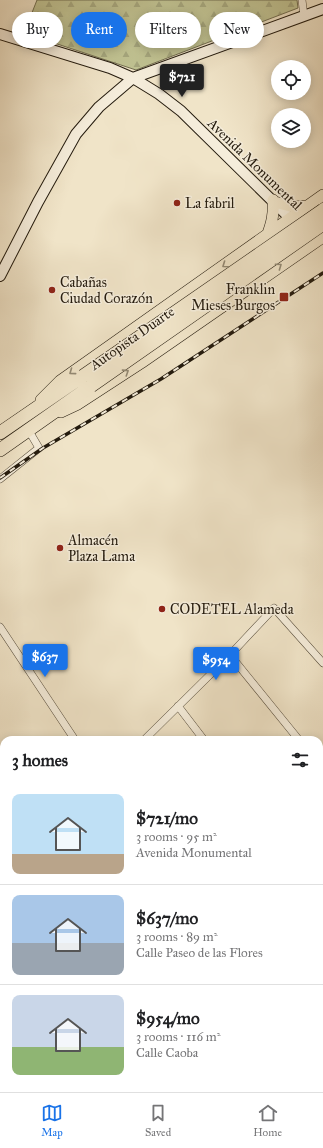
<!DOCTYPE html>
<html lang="en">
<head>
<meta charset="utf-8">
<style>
	:root { --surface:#fff; --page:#f6f6f6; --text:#202124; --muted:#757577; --line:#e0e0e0; --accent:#1a73e8 }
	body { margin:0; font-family:"IM FELL Great Primer",serif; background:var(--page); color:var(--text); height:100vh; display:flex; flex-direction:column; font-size:15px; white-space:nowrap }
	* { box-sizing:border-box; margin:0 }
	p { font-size:13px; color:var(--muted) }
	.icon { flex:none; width:22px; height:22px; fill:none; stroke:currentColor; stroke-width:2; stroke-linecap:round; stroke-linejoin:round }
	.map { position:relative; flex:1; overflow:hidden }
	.panel { position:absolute; left:0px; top:736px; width:323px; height:356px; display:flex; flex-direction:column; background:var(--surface); border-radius:12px 12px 0 0; box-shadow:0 2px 10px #0003 }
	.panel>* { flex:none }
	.banner { position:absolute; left:12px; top:12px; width:299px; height:36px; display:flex; gap:8px }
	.buttons { position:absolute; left:271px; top:60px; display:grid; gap:8px }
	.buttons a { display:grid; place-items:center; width:40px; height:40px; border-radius:50%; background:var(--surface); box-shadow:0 2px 10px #0003; font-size:20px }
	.price { position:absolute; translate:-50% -34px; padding:0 9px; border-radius:4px; background:var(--accent); color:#fff; font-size:13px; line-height:26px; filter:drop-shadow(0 1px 2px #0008) }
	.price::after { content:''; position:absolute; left:50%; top:24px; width:12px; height:9px; margin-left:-6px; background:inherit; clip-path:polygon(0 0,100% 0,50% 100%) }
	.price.current { background:#222; color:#fff }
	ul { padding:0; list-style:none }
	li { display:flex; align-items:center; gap:12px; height:100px; padding:0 12px }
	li+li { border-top:1px solid var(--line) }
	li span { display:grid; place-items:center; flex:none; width:112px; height:80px; border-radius:8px; color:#555 }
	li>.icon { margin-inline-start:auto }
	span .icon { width:48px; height:48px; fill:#fffc; stroke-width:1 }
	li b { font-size:17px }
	h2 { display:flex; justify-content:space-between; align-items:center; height:48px; padding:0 12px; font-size:17px }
	.pill { padding:0 14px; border-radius:18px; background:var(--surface); box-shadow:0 2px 10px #0003; font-size:14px; line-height:36px }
	.pill.current { background:var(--accent); color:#fff }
	.menu { display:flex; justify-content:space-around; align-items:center; height:56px; border-top:1px solid var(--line); background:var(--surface); font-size:11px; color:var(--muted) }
	.menu a { display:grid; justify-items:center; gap:2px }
	.menu .current { color:var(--accent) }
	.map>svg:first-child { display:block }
	.forest { fill:url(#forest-firs); stroke:#726e50 }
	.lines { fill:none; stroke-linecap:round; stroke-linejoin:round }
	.street-casing { stroke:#574d3c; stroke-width:8 }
	.secondary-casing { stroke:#241b0e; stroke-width:12 }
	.primary-casing { stroke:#241b0e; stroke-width:12 }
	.highway-casing { stroke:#241b0e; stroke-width:14 }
	.street { stroke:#f5eddb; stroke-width:7 }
	.secondary { stroke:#f5eddb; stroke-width:10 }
	.primary { stroke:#f0e4c8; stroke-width:11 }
	.highway { stroke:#f0e4c8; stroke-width:13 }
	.rail-casing { stroke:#241b0e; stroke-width:3.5 }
	.rail { stroke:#f5eddb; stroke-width:2; stroke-dasharray:6; stroke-linecap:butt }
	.highway-bridge-casing { stroke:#241b0e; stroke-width:14; stroke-linecap:butt }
	.highway-bridge { stroke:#f0e4c8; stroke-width:13 }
	.oneway { stroke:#948a74 }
	.poi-dot { fill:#8f2418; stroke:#f5eddb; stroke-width:1.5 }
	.labels { text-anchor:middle; stroke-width:3; stroke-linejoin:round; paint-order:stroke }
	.street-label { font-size:14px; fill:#241b0e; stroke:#f5eddb }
	.poi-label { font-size:14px; fill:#241b0e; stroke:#f5eddb; text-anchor:start }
</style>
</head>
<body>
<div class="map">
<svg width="323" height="1092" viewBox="0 0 323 1092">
	<defs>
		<pattern id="forest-firs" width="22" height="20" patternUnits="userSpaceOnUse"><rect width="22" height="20" fill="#c0c292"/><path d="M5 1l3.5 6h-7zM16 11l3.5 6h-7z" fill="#a5a67d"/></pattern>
	</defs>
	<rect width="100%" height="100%" fill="#f0e4c8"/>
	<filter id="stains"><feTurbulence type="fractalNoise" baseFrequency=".005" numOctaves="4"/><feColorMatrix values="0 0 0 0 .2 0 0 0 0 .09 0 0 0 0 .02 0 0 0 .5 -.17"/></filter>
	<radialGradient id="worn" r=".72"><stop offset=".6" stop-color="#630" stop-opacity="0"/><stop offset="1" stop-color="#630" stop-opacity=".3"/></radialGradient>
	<path class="forest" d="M37,0h260l1,8 -162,62 -112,-37z"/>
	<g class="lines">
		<defs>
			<path id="street" d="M302,0l2,16
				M0,479l39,-31 -10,-17
				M0,627l75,113
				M230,655l69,85
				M178,706l26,34
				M144,740l86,-85 44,-47 49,55
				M319,765l4,5
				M319,777l4,-2
				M319,866l4,-1
				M0,888l4,-4
				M0,903l4,1
				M319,926l4,8
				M0,995l4,2
				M319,1000l4,-1
				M319,1058l4,1
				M211,1088l7,4
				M192,1092l2,-4"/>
			<path id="secondary" d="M0,34l110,34 23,10 26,16 22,17 115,113
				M0,276l38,-74 38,-68 23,-27 34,-29 190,-69"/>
			<path id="primary" d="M275,202l19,5 13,-1
				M267,236c5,-13 7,-22 6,-36
				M41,400l19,-19 263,-186
				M61,412l17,-8 63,-41 182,-126"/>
			<path id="highway" d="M0,433l83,-57
				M0,450l91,-64"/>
		</defs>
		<use href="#street" class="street-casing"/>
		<use href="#secondary" class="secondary-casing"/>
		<use href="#primary" class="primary-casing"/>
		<use href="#highway" class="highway-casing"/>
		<use href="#street" class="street"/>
		<use href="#secondary" class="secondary"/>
		<use href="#primary" class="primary"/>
		<use href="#highway" class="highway"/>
		<defs>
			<path id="rail" d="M0,478l43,-30 118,-69 162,-106"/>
		</defs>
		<use href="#rail" class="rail-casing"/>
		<use href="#rail" class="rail"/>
		<defs>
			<path id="highway-bridge" d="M83,376l240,-166
				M91,386l232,-162"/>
		</defs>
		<use href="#highway-bridge" class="highway-bridge-casing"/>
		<use href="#highway-bridge" class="highway-bridge"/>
	</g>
	<defs><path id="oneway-chevron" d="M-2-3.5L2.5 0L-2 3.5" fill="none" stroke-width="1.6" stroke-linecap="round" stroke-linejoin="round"/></defs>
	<g class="oneway">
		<use href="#oneway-chevron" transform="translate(225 265) rotate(145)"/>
		<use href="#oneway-chevron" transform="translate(279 266) rotate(-35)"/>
		<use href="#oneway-chevron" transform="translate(72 372) rotate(144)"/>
		<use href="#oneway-chevron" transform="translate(126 372) rotate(-33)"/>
	</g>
	<g class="poi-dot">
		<circle cx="177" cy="203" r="4"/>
		<circle cx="52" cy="290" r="4"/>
		<rect x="279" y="292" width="10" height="10" rx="2"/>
		<circle cx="60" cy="548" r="4"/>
		<circle cx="162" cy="609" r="4"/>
	</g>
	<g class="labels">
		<g class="street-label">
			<text transform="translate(255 164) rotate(44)" y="5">Avenida Monumental</text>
			<text transform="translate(132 338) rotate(-35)" y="5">Autopista Duarte</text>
		</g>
		<g class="poi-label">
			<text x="185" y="208">La fabril</text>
			<text x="60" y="287">Cabañas<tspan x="60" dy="16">Ciudad Corazón</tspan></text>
			<text x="275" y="294" text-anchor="end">Franklin<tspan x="275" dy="16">Mieses Burgos</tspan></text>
			<text x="68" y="545">Almacén<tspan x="68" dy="16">Plaza Lama</tspan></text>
			<text x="170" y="614">CODETEL Alameda</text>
		</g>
	</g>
	<rect width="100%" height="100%" filter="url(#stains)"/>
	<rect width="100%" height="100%" fill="url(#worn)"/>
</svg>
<div class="buttons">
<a><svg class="icon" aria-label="locate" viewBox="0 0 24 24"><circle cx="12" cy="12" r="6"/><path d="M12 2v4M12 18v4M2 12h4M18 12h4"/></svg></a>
<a><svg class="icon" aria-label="layers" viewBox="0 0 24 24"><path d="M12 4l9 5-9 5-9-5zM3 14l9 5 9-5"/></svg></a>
</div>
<b class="price current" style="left:182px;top:98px">$721</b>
<b class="price" style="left:45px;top:678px">$637</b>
<b class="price" style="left:216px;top:681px">$954</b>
<div class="banner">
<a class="pill">Buy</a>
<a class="pill current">Rent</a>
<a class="pill">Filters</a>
<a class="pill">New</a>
</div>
<section class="panel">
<h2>3 homes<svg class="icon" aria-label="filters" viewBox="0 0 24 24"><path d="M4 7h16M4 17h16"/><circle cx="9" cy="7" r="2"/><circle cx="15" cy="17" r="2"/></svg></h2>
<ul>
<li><span style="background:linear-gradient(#bfe0f5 75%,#b9a48a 0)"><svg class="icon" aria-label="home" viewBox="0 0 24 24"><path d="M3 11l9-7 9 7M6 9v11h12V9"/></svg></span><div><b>$721/mo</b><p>3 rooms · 95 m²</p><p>Avenida Monumental</p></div></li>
<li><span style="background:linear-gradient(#a9c7e8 60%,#9aa5b1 0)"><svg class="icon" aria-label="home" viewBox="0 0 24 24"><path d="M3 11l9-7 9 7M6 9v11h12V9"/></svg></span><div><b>$637/mo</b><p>3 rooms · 89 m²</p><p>Calle Paseo de las Flores</p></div></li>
<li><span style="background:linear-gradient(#c9d6e8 65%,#8fb573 0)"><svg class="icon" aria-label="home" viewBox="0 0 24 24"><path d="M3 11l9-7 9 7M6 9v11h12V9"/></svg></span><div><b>$954/mo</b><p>3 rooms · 116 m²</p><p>Calle Caoba</p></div></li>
</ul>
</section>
</div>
<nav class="menu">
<a class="current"><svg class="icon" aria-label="map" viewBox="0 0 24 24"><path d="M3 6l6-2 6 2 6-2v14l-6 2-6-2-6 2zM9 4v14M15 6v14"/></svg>Map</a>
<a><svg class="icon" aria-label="saved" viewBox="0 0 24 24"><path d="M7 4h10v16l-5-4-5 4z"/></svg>Saved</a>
<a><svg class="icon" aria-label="home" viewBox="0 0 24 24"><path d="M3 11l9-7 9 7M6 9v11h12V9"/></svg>Home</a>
</nav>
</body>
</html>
